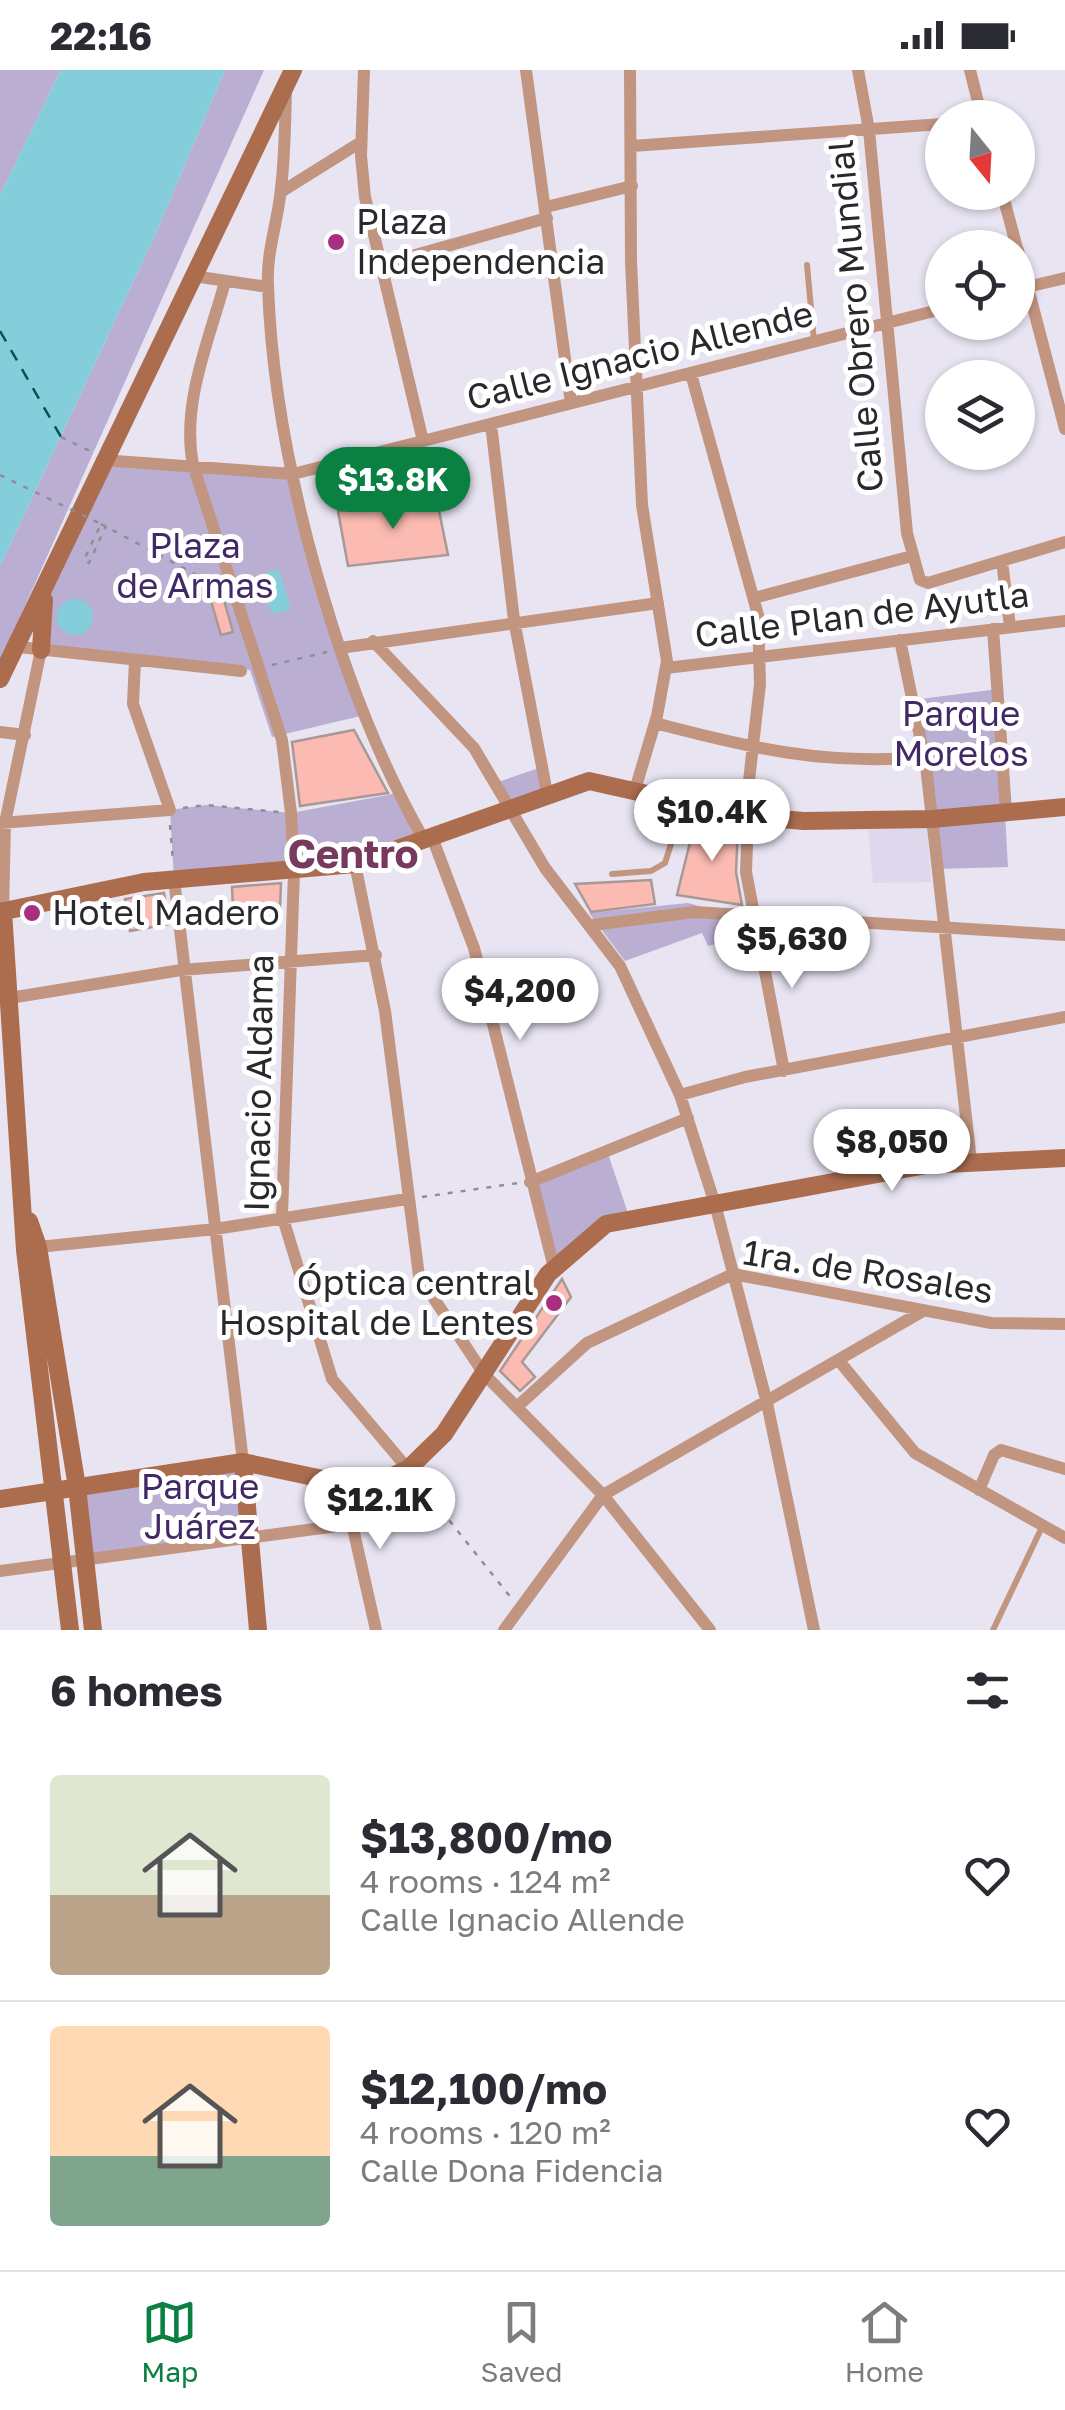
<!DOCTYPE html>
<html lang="en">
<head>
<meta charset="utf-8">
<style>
	:root { --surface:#fff; --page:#f7f7f7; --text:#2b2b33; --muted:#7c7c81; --line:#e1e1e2; --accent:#0b8043 }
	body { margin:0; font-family:"Golos Text",sans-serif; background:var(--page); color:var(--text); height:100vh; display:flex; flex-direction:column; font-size:38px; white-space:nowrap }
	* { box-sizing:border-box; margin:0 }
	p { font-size:32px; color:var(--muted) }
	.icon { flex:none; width:55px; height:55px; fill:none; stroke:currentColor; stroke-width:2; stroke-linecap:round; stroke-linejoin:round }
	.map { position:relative; height:1560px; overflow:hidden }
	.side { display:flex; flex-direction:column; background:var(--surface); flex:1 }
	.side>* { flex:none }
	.needle { width:65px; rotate:162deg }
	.buttons { position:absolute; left:925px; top:30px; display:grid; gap:20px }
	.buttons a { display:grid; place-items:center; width:110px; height:110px; border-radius:50%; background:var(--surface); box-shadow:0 2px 8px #0004; font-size:50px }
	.price { position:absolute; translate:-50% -85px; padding:0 22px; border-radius:35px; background:#fff; color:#222; font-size:32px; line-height:65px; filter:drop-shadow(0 2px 5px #0008) }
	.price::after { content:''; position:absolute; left:50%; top:60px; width:30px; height:22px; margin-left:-15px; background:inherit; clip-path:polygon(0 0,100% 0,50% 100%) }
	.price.active { background:var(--accent); color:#fff }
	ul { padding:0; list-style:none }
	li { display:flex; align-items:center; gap:30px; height:250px; padding:0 50px }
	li+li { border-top:2px solid var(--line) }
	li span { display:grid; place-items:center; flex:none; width:280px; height:200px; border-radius:10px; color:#555 }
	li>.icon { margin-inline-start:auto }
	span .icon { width:120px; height:120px; fill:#fffc; stroke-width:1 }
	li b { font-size:42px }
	h2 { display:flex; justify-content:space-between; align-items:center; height:120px; padding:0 50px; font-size:42px }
	.status { display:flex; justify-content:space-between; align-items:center; height:70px; padding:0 50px; background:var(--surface); direction:ltr }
	.status svg { height:28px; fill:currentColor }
	.tab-bar { display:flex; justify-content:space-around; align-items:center; height:140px; border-top:2px solid var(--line); background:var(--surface); font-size:28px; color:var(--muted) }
	.tab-bar a { display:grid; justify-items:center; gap:5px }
	.tab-bar .active { color:var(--accent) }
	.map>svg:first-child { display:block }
	.built { fill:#ded8ed }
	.green { fill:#baafd2 }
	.water { fill:#84cedb }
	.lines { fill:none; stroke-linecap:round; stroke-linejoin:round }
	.ferry { stroke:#0c4f58; stroke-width:2.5; stroke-dasharray:12 10; stroke-linecap:butt }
	.building { fill:#fbbbb2; stroke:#a89896; stroke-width:2.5 }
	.path { stroke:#908d97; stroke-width:2.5; stroke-dasharray:5 8; stroke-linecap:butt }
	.lane { stroke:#c29581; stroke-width:6 }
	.street { stroke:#c29581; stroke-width:12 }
	.secondary { stroke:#ac6d4f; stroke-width:18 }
	.path-bridge { stroke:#908d97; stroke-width:2.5; stroke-dasharray:5 8; stroke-linecap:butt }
	.poi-dot { fill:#aa2e80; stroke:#fff; stroke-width:4 }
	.labels { text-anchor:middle; stroke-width:10; stroke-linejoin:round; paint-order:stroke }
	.poi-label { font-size:35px; fill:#29282d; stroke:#fff; text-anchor:start }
	.street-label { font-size:35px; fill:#29282d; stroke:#fff }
	.park-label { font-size:35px; fill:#422866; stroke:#fff }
	.quarter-label { font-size:40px; font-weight:bold; fill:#78395f; stroke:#fff }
</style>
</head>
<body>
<div class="status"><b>22:16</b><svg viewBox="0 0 49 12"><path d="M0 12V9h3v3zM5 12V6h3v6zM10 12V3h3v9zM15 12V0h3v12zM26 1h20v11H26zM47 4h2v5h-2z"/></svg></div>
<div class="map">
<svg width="1065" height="1560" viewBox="0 0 1065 1560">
	<rect width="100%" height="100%" fill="#e9e4f2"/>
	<path class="built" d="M927,756l4,56 -58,1 -5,-56z"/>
	<path class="green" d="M0,0h61l-61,125z
		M225,0h39l-264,592v-96l155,-331z
		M102,390l191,14 72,241 -93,22 -22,-67 -209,-20 4,-60z
		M998,619l10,178 -70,2 -25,-169z
		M542,697l5,26 -38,15 -14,-25z
		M398,723l26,47 -32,12 -218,27 -4,-69 36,-5 85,8z
		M688,833l59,16 7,15 -46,12 -6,-13 -77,28 -36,-48z
		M607,1081l23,68 -76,49 -24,-86z
		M243,1392l7,77 -165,21 -8,-73z"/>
	<path class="water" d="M61,0h164l-70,165 -155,331v-371z
		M279,499l12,40 -19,5 -12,-39z
		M57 547a18 18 0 1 1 36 0a18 18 0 1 1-36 0Z"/>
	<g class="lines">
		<path class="ferry" d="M0,261l61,106"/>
	</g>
	<path class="building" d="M436,426l12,59 -100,11 -10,-55z
		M223,527l10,35 -12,3 -10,-34z
		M354,660l34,63 -88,13 -8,-64z
		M696,748l42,9 -2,45 6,33 -65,-10z
		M651,810l4,24 -64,8 -16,-28z
		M281,813l-1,25h-47l-1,-21z
		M164,823l5,31 -39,7 -5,-32z
		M562,1209l9,18 -49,65 13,15 -15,14 -20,-20z"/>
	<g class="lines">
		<path class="path" d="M61,367l29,14
			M101,454l118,63
			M272,595l55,-13
			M183,738l23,-3 73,7
			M170,755l3,37
			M422,1127l96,-14
			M417,1410l95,119"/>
		<path class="lane" d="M807,195l7,76
			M612,804l39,-3 14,-8 18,-57
			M993,1560l49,-103"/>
		<path class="street" d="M364,0l-3,86 4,41 58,244
			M526,0l45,333
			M630,0l1,191 11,244 25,156 -10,55 -22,74
			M858,0l11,60 38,403 13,47 8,3 137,-41
			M970,0l12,48
			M286,19c-1,33 -1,67 -5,99 -3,34 -15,64 -13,98 6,173 70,403 156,554
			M632,76l310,-22
			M281,122l80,-50
			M1002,122l15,56
			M546,137l86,-21
			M1018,180l47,179
			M383,194l164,-46
			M193,206l75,11
			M225,212c-16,58 -44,122 -32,183l89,275 9,73 3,59 -12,343 50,164 76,90
			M1018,219l47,-11
			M691,304l67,241 2,69 -15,132
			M491,354l23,196 33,173
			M102,390l191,14 649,-165
			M1002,491l8,66
			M754,528l158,-42
			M993,559l13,182
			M900,570l26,126 45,395
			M373,571l101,107 71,120 75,98 60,129 35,109 52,199 47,227
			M19,577l222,24
			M340,578l318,-45
			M666,598l399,-47
			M655,653c95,25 171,43 269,34
			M0,662l25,3
			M748,747l-2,55 38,199
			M0,753l170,-13 -37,-106 2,-44
			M432,767l42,111 80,320
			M355,794l30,147 34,265 65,98 119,121 107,135
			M174,809l69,583
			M3,841l2,-88 36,-173
			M593,855l101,-13 371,23
			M10,928l171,-28 195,-15
			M680,1025l65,-18 320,-60
			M530,1112l158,-64
			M38,1177l177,-18 192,-30
			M840,1292l75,91 150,85
			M519,1335l68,-62 146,-69 258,49 74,1
			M343,1414l33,146
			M979,1420l15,-35 7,-5 64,19
			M0,1501l352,-47
			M504,1560l99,-135 320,-184"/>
		<path class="secondary" d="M41,580l3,-50
			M0,609l293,-609
			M3,841l22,339 45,380
			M0,842l144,-30 211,-18 234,-83 156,35 59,5 128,-2 133,-12
			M29,1151l9,26 39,240 16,143
			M243,1392l15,168
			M0,1429l243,-37 108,23 26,-2 31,-14 36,-35 104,-160 58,-50 320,-59 139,-7"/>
		<path class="path-bridge" d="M0,405l101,49 -17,36 5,3 17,-37"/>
	</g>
	<g class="poi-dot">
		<circle cx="336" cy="172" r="10"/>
		<circle cx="32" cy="843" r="10"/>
		<circle cx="554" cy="1233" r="10"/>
	</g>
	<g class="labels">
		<g class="poi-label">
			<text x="356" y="164">Plaza<tspan x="356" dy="40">Independencia</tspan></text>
			<text x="52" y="855">Hotel Madero</text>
			<text x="534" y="1225" text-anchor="end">Óptica central<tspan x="534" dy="40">Hospital de Lentes</tspan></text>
		</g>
		<g class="street-label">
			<text transform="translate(856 246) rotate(-95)" y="12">Calle Obrero Mundial</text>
			<text transform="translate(640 286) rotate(-14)" y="12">Calle Ignacio Allende</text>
			<text transform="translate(862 545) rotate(-7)" y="12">Calle Plan de Ayutla</text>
			<text transform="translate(259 1013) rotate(-89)" y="12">Ignacio Aldama</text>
			<text transform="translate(868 1202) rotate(9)" y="12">1ra. de Rosales</text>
		</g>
		<g class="park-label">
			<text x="195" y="488">Plaza<tspan x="195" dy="40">de Armas</tspan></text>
			<text x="961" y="656">Parque<tspan x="961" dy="40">Morelos</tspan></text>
			<text x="200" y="1429">Parque<tspan x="200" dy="40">Juárez</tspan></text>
		</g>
		<g class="quarter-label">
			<text x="353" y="798">Centro</text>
		</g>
	</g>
</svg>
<div class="buttons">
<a><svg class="needle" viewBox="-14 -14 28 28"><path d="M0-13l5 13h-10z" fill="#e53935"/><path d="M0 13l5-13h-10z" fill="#7c7c81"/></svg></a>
<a><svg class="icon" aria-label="locate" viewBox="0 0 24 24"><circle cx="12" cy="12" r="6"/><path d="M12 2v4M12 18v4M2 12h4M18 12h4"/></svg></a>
<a><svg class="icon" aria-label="layers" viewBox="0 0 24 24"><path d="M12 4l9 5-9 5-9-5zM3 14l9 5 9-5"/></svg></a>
</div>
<b class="price active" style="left:393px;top:462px">$13.8K</b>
<b class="price" style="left:712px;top:794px">$10.4K</b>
<b class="price" style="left:792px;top:921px">$5,630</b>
<b class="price" style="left:520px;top:973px">$4,200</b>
<b class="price" style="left:892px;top:1124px">$8,050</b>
<b class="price" style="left:380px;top:1482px">$12.1K</b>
</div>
<section class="side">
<h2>6 homes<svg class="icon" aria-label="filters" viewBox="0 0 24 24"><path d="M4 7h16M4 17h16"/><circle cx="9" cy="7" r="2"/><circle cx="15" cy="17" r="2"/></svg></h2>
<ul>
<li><span style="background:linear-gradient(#dfe7d0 60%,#b9a48a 0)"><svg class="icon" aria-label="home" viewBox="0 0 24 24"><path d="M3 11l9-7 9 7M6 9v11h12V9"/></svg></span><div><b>$13,800/mo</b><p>4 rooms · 124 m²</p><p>Calle Ignacio Allende</p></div><svg class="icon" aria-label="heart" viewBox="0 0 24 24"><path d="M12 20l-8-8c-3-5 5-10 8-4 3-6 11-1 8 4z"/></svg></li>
<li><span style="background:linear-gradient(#ffd9b3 65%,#7fa58c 0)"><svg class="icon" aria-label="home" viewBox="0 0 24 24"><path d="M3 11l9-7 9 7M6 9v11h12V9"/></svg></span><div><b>$12,100/mo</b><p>4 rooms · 120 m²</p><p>Calle Dona Fidencia</p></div><svg class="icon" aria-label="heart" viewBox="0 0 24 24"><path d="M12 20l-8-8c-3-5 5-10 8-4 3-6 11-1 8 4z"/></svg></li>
</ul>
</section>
<nav class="tab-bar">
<a class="active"><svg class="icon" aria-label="map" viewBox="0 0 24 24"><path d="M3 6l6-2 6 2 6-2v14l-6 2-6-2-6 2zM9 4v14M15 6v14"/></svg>Map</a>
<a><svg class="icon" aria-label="saved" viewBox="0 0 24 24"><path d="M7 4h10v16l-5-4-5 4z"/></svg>Saved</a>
<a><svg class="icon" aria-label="home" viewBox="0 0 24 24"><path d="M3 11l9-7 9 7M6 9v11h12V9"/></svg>Home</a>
</nav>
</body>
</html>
